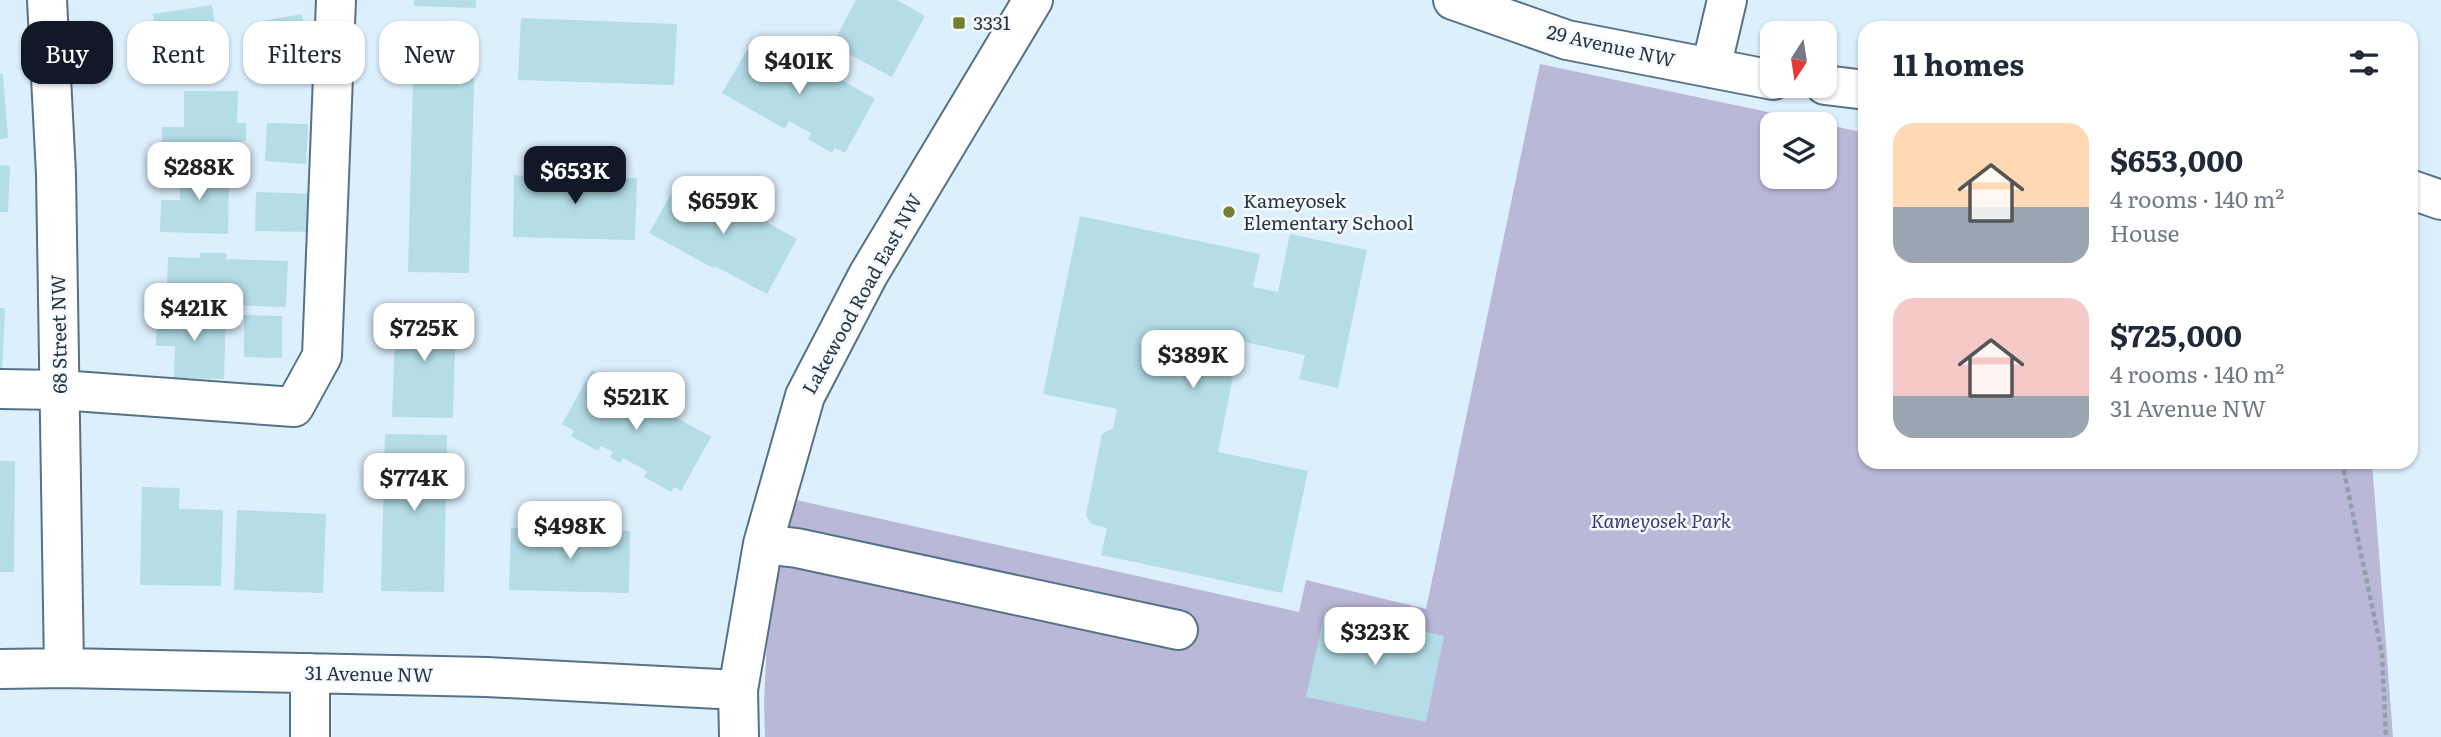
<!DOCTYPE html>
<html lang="en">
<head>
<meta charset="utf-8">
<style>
	:root { --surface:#fff; --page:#f2f2f3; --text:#1f2937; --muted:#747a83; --accent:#111827 }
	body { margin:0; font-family:Literata,serif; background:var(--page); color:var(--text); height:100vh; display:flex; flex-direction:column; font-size:26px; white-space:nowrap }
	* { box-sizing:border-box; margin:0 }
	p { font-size:23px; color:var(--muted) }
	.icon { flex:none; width:38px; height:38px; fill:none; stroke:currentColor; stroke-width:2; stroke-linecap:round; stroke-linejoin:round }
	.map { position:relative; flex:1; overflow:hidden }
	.details { position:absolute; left:1858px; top:21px; width:560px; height:448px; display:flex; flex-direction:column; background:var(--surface); border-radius:21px; box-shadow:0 2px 5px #0004 }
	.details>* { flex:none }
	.top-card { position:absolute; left:21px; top:21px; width:665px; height:63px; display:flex; gap:14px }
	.needle { width:46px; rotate:192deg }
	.fabs { position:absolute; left:1760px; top:21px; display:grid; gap:14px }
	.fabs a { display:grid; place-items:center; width:77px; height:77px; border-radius:14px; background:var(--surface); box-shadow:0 2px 5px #0004; font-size:35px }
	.price { position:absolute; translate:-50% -60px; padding:0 16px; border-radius:14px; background:#fff; color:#222; font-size:23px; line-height:46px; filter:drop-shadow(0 2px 4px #0008) }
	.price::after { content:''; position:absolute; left:50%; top:42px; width:21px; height:16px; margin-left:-10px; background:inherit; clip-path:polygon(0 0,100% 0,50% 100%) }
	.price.active { background:var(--accent); color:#fff }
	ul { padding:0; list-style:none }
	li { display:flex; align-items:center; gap:21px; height:175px; padding:0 35px }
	li span { display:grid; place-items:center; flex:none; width:196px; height:140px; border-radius:21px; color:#555 }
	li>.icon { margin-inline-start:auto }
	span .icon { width:84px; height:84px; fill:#fffc; stroke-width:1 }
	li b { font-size:30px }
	h2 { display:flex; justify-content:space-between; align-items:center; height:84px; padding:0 35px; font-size:30px }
	.tag { padding:0 24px; border-radius:21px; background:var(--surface); box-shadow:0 2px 5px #0004; font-size:24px; line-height:63px }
	.tag.active { background:var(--accent); color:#fff }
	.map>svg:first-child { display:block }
	.green { fill:#bab8d7 }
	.building { fill:#b4dde7 }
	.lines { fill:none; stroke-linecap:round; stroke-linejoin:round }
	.minor-casing { stroke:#567286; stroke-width:42 }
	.path { stroke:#90a0ab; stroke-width:4.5; stroke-dasharray:5 3.5; stroke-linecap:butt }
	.minor { stroke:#fff; stroke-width:38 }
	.poi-dot { fill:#728130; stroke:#f4faff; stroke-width:2.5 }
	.labels { text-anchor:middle; stroke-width:5; stroke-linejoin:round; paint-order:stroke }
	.poi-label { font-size:19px; fill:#2a363f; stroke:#f4faff; text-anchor:start }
	.street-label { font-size:19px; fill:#2a363f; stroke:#f4faff }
	.park-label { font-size:19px; font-style:italic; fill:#403672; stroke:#f4faff }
</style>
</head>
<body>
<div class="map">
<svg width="2441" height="737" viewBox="0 0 2441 737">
	<rect width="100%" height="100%" fill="#dceffd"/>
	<path class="green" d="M1540,64l285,60h-52v53h52v-53l40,9 1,329h506l21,275h-1628l-1,-33 6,-129 26,-75 503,112 7,-32 120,29z"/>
	<path class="building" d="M414,0h62v8l-62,-2z
		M856,0h41l28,16 -33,61 -60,-32z
		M212,5l11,70 -52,8 -5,-33 -8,1 -5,-37z
		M302,14l8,46 -46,7 -7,-45z
		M521,18l156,6 -3,61 -156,-5z
		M754,38l46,26 3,-6 72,41 -30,54 -10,-5 -3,5 -24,-14 3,-6 -22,-12 -4,8 -63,-36z
		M414,43l61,2 -6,228 -61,-1z
		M0,74h3l5,64 -8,1z
		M184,91h54l-1,32h9v18l-9,1v20l-75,-1v-34h22z
		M267,123l41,1 -2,40 -41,-3z
		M0,165l10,1 -2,46h-8z
		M180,166l49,1 -1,67 -68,-2 1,-32h19z
		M531,170l25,1v6h35v-5l29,1 -1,5h18l-2,62 -122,-3 1,-62 16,1z
		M679,180l11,6 3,-4 18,10 -2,4 24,13 3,-4 61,34 -30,55 -52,-28 -2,2 -64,-35z
		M256,192l60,2 -1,38 -60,-1z
		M1080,216l180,38 -7,33 25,5 12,-58 77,16 -29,138 -39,-9 6,-24 -65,-14 -22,111 90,19 -26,122 -181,-38 6,-27 -16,-4 -5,-9 16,-81 11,-6 4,-19 -74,-15z
		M200,253h26v6l62,2 -2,46 -120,-4 2,-46 32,1z
		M0,308h5l-3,65h-2z
		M396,308l60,2 -3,108 -61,-1z
		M157,312l69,1 -2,66 -50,-1 1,-32h-19z
		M244,315l38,1v42l-38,-1z
		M592,370l119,67 -30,54 -7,-4 -3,5 -27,-15 3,-6 -24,-13 -3,5 -10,-6 3,-5 -12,-6 -3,5 -27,-15 3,-5 -12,-7z
		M385,434l62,1 -3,157 -63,-1z
		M0,461h15l-1,111h-14z
		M142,487l38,1 -1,21 44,1 -2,76 -81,-1z
		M237,510l89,4 -3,79 -89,-3z
		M511,528l119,3 -1,62 -120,-3z
		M1325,611l119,25 -18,86 -120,-25z"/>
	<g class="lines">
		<defs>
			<path id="minor" d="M47,0l9,174 8,494
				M1453,0l114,40 206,40
				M1711,68l16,-68
				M1825,85l41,5
				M2412,190l29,10
				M0,389l60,1 234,17 28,-51 14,-356
				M763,544l34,4 381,82
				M0,669l64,-1 423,9 251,13
				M310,673v64
				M739,737l-1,-47 25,-146 42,-148 63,-121 165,-275"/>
		</defs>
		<use href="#minor" class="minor-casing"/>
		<path class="path" d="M2342,462l40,192 4,83"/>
		<use href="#minor" class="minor"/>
	</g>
	<g class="poi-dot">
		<rect x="952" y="16" width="14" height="14" rx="3.5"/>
		<circle cx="1229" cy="212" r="7"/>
	</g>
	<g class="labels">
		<g class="poi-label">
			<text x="973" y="30">3331</text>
			<text x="1243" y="208">Kameyosek<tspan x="1243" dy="22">Elementary School</tspan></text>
		</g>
		<g class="street-label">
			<text transform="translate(1611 46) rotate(13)" y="7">29 Avenue NW</text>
			<text transform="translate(862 294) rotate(-61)" y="7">Lakewood Road East NW</text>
			<text transform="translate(59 334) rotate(-91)" y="7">68 Street NW</text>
			<text transform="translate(369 674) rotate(1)" y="7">31 Avenue NW</text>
		</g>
		<g class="park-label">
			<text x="1661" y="528">Kameyosek Park</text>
		</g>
	</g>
</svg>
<div class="fabs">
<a><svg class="needle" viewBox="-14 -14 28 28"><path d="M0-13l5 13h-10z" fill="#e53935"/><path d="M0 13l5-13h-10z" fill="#747a83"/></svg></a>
<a><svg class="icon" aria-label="layers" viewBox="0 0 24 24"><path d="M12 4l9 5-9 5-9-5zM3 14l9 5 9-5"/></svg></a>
</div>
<b class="price" style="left:799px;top:96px">$401K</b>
<b class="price" style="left:199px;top:202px">$288K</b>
<b class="price active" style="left:575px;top:206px">$653K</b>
<b class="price" style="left:723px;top:236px">$659K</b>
<b class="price" style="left:194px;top:343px">$421K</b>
<b class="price" style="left:424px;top:363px">$725K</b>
<b class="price" style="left:1193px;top:390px">$389K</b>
<b class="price" style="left:636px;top:432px">$521K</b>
<b class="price" style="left:414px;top:513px">$774K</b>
<b class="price" style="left:570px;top:561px">$498K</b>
<b class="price" style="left:1375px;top:667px">$323K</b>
<div class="top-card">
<a class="tag active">Buy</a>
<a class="tag">Rent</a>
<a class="tag">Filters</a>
<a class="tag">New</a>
</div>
<section class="details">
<h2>11 homes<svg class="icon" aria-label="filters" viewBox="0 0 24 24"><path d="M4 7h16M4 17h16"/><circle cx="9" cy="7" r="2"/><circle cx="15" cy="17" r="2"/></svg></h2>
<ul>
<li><span style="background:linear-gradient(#ffd9b3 60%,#9aa5b1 0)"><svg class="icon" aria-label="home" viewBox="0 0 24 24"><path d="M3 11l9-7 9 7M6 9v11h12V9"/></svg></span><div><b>$653,000</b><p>4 rooms · 140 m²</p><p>House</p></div></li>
<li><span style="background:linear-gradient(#f6c9c9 70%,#9aa5b1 0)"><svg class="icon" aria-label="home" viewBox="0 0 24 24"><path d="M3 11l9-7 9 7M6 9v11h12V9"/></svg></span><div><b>$725,000</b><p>4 rooms · 140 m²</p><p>31 Avenue NW</p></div></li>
</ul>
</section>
</div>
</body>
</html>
